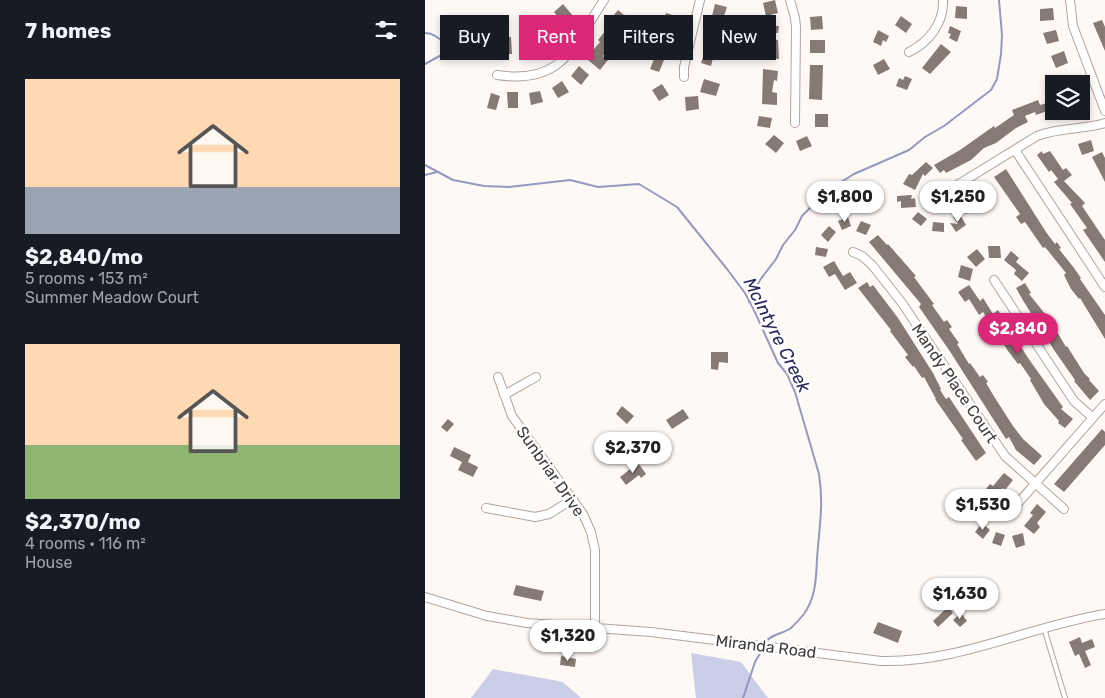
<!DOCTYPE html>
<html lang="en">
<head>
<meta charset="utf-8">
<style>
	:root { --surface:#171b24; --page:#242831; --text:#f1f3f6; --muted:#9ea1a6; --accent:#db2777 }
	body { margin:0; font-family:Rubik,sans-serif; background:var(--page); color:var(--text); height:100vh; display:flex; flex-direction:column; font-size:19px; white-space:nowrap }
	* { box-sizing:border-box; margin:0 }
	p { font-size:16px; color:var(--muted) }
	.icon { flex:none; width:28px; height:28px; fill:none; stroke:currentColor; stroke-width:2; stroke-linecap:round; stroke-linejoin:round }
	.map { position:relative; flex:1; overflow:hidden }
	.details { display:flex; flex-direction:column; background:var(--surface); width:425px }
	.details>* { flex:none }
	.top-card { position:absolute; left:15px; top:15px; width:475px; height:45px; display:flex; gap:10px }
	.controls { position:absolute; left:620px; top:75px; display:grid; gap:10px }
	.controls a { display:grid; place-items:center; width:45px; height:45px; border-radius:0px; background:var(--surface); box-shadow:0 2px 8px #0003; font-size:25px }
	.price { position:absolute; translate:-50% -42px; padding:0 11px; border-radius:18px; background:#fff; color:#222; font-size:16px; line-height:32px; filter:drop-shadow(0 1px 2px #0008) }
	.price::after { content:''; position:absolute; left:50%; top:30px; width:15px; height:11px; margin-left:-8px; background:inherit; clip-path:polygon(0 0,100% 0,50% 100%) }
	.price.current { background:var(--accent); color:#fff }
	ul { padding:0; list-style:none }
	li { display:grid; align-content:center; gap:10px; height:265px; padding:0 25px }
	li span { display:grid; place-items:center; height:155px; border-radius:0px; color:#555 }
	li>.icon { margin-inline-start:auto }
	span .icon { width:90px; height:90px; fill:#fffc; stroke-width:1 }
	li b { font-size:21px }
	h2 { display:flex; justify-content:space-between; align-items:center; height:60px; padding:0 25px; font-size:21px }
	.chip { padding:0 18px; border-radius:0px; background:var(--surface); box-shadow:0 2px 8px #0003; font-size:18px; line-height:45px }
	.chip.current { background:var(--accent); color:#fff }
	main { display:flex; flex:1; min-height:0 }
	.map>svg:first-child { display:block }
	.green { fill:#cacee7 }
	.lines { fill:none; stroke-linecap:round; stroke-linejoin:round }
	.stream { stroke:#9399c1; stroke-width:2 }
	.building { fill:#867a74 }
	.service-casing { stroke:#b1a49e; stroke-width:6 }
	.minor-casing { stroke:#b1a49e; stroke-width:10 }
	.service { stroke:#fff; stroke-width:4 }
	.minor { stroke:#fff; stroke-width:8 }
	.labels { text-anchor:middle; stroke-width:5; stroke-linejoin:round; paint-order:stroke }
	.street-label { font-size:16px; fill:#403b38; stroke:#fff }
	.water-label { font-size:18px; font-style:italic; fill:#26275a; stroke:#fff }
</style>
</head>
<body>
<main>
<section class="details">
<h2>7 homes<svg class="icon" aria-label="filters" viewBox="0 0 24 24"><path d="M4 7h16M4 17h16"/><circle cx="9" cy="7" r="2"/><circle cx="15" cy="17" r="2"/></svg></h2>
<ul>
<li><span style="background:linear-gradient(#ffd9b3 70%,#9aa5b1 0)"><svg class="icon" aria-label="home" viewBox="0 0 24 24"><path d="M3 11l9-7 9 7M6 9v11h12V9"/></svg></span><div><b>$2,840/mo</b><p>5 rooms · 153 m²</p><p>Summer Meadow Court</p></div></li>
<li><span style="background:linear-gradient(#ffd9b3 65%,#8fb573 0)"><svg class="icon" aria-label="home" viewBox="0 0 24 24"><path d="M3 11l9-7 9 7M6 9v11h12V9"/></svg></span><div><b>$2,370/mo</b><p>4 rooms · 116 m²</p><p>House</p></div></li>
</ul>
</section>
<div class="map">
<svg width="680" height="698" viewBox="0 0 680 698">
	<rect width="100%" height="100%" fill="#fff9f6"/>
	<path class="green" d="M266,653l50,9 27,36h-72z
		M68,669l70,13 18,16h-110z"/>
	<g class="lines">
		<path class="stream" d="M0,33c9,0 16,6 22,13l-2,7 -20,11
			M0,165l28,15 31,6 25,1 61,-7 28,7 41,-3 38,23 50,62 18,24 8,15 25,55 9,11 8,18 24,82c5,32 0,54 -2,85 -1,19 -1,38 -13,55 -4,5 -9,10 -13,14 -8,6 -21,6 -26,15
			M0,175l12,-3
			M324,302l11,-22 16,-21 7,-14 12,-15 7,-14 18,-18 13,-11 21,-13 55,-24 16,-13 19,-11 47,-36 6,-11 4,-25 1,-19 -3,-35
			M318,698l12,-36 7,-12"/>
	</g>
	<path class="building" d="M350,0l3,13 -12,3 -3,-13z
		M138,4l10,12 -9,8 -10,-12z
		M290,4l12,3 -4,12 -11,-3z
		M531,6l11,1v12l-12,-1z
		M628,8l1,12 -14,1v-12z
		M193,10l10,8 -8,10 -10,-8z
		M241,13l13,4 -3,12 -14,-3z
		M397,16l1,13 -12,1 -1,-13z
		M476,16l11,8 -6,9 -11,-8z
		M677,20l3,7v24l-12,-28z
		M124,23l10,13 -10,8 -10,-13z
		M338,25l16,1 -1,7h-6v5h-10z
		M525,26l11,5 -4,11 -8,-4 2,-4 -3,-1z
		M284,27l13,4 -3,12 -12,-3z
		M181,30l11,9 -14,17 5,4 -8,10 -12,-10 4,-5 -2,-1 10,-12 -2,-2z
		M453,30l11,6 -3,6 -3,-2 -2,6 -8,-4z
		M631,30l3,11 -12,3 -4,-11z
		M234,36l14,4 -3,12 -14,-4z
		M74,37h12l1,17h-13z
		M342,40h11l1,19h-12z
		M385,40h15v13h-15z
		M109,44l4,13 -12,3 -4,-12z
		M516,44l10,8 -21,22 -8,-6z
		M280,51l9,3 -3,12 -10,-3z
		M639,51l4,12 -12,5 -5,-12z
		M230,57l9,3 -5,12 -9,-3z
		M459,59l6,10 -12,6 -5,-10z
		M385,65h13l-1,35 -13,-1z
		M154,66l10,9 -8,10 -10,-9z
		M338,69l15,2 -1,10 -3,-1 -2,12 5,1v12l-15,-1z
		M480,76l7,3 -5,11 -11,-4 3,-8 4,2z
		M279,79l16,5 -4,12 -16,-4z
		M137,81l7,11 -11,6 -6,-10z
		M237,84l7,11 -10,6 -7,-11z
		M115,91l3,11 -12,3 -2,-12z
		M82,92h11v16h-10z
		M66,93l9,3 -4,14 -9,-2z
		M273,96l1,13 -13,2 -1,-14z
		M661,96l3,12 -8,2v-13z
		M613,100l2,5 14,-4v9l-7,2v-1l-11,4 -1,-3 -10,4 3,6 -12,6 -20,15 -12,5 -13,12 -25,13 -2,-3 -4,3 -6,-8 26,-15 34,-24 1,2 19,-13 -2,-5z
		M390,114h13v13h-13z
		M334,116l13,2 -2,10 -13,-2z
		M349,135l10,8 -8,10 -11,-9z
		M382,136l5,10 -12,5 -4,-10z
		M666,140l3,11 -12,4 -4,-11z
		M617,151l1,3 7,-3 13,19 3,-2 6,7 -8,6 21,22 -3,3 23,34v22l-22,-32 4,-2 -17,-24 2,-1 -18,-21 4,-3 -7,-9 -2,2 -12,-17z
		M677,152l3,6v24l-13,-25z
		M501,162l7,6 -8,8 -2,-2 -8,16 -12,-6 6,-10 3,1z
		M581,169l40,63 9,12 2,-2 4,6 -2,1 15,19 7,10 -1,1 25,36v24l-25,-41 -1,1 -8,-10 -7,-14 2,-2 -21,-26 -2,1 -18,-26 -4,2 -5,-7 4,-3 -26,-37z
		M556,189l9,14 -8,4 -1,-2 -15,9 -5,-12z
		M487,195l-1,4 4,-1 1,9 -15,1v-7l-4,1v-6z
		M493,212l9,7 -6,7 -9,-7z
		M534,213l7,12 -10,7 -6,-9 8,1 -5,-7z
		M423,217l3,9 -9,4 -4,-9z
		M436,221l10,4 -5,10 -10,-4z
		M508,222l11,1v9l-12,-1z
		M404,226l7,6 -8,10 -7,-7z
		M453,235l9,10 1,-1 28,32 -2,1 20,27 -2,1 12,17 3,-2 5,7 -3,2 10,14 -2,1 12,20 1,-1 10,14 3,-2 5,7 -2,1 9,15 18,28 10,13 19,17 -8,9 -18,-15 -7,-13 -3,2 -57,-89 -30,-43 2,-3 -52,-62z
		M563,246h12l1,12h-12z
		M391,247l12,2 -2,8 -11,-2z
		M552,249l8,10 -9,8 -9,-10z
		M586,251l8,7 -3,4 13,11 -7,8 -8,-7 2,-4 -12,-10z
		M409,261l9,15 7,-4 7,11 -12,7 -10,-16 -6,3 -6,-10z
		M536,265l12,4 -3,12 -12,-4z
		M442,282l3,5 3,-2 25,33 35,55 8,16 -1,1 6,9 3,-2 37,56 -10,8 -15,-21 2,-1 -28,-40h1l-12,-22 -2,1 -8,-12 -1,1 -8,-10 3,-2 -18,-24 1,-1 -33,-42z
		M600,283l6,10 -2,1 21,26 16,27 1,-1 17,27 6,6 -1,1 10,11 -9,9 -16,-19 1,-1 -21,-30 -30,-48 -8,-14z
		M544,285l11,16 3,-3 10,16 5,-4 30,48 35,49 -2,2 12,10 -8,9 -7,-5 1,-2 -15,-17 -14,-24 1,-1 -11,-16 -2,1 -10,-13 -25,-39 -4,3 -10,-16 -4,3 -7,-10z
		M286,352h17v11l-9,-1 -1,8 -7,-1z
		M197,406l12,10 -7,8 -11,-10z
		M258,409l6,9 -17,11 -6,-9z
		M23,419l6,5 -7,8 -6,-5z
		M677,429l3,3v13l-41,47 -10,-8z
		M29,447l17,8 -3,7 10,5 -5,10 -15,-7 4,-8 -12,-6z
		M213,463l8,11 -5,4 -2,-3 -13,10 -6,-8z
		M579,473l9,7 -8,10 -2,-2 -11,13 -10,-7 8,-10 3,2z
		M552,504l12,1 -1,12 -12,-1z
		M612,504l9,8 -9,11 3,4 -6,7 -10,-8 9,-11 -3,-2z
		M557,523l8,7 -7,9 -8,-7z
		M571,532l9,3 -4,11 -9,-3z
		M598,533l2,12 -9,3 -4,-12z
		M91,585l28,6 -3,10 -28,-6z
		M523,607l5,6 -15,14 -5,-6z
		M536,613l6,8 -7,6 -7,-7z
		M453,622l24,9 -4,12 -25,-10z
		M655,637l2,6 10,-4 3,8 -10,4 6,14 -6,3 -6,-14 -4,2 -6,-14z
		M136,656l15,3 -1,8 -15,-2z"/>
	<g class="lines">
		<defs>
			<path id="service" d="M619,628l21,70"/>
			<path id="minor" d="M365,0l5,18 1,9 -1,96
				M645,0l3,26 32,85
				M484,52c20,-10 35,-29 34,-52
				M72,75c67,10 76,-29 107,-75
				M259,77v-10l16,-67
				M590,150l90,137
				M516,195l96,-59c22,-9 46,-6 68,-13
				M428,252l9,4 10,9 30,38 103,153 59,53
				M569,280l80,121 18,16
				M73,377l14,39 71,98 8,18 4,18v77
				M79,395l32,-18
				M61,508l49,9 14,-3 24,-15
				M587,510l93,-106
				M0,597l62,19 40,7 124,9 230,29c78,2 149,-35 224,-47"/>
		</defs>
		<use href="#service" class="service-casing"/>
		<use href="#minor" class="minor-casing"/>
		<use href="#service" class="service"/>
		<use href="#minor" class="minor"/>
	</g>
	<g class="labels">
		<g class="street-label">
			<text transform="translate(530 383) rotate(56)" y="6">Mandy Place Court</text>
			<text transform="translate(126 471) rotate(55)" y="6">Sunbriar Drive</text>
			<text transform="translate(341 646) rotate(7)" y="6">Miranda Road</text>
		</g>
		<g class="water-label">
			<text transform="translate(352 335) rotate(63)" y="6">McIntyre Creek</text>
		</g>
	</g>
</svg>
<div class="controls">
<a><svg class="icon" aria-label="layers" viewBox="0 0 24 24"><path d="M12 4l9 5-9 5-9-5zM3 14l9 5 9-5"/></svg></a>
</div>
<b class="price" style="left:420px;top:223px">$1,800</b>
<b class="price" style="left:533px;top:223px">$1,250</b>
<b class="price current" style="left:593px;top:355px">$2,840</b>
<b class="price" style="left:208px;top:474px">$2,370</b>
<b class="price" style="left:558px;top:531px">$1,530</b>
<b class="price" style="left:535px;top:620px">$1,630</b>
<b class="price" style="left:143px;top:662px">$1,320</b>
<div class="top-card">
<a class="chip">Buy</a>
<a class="chip current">Rent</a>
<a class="chip">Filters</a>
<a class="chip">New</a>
</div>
</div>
</main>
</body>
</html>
